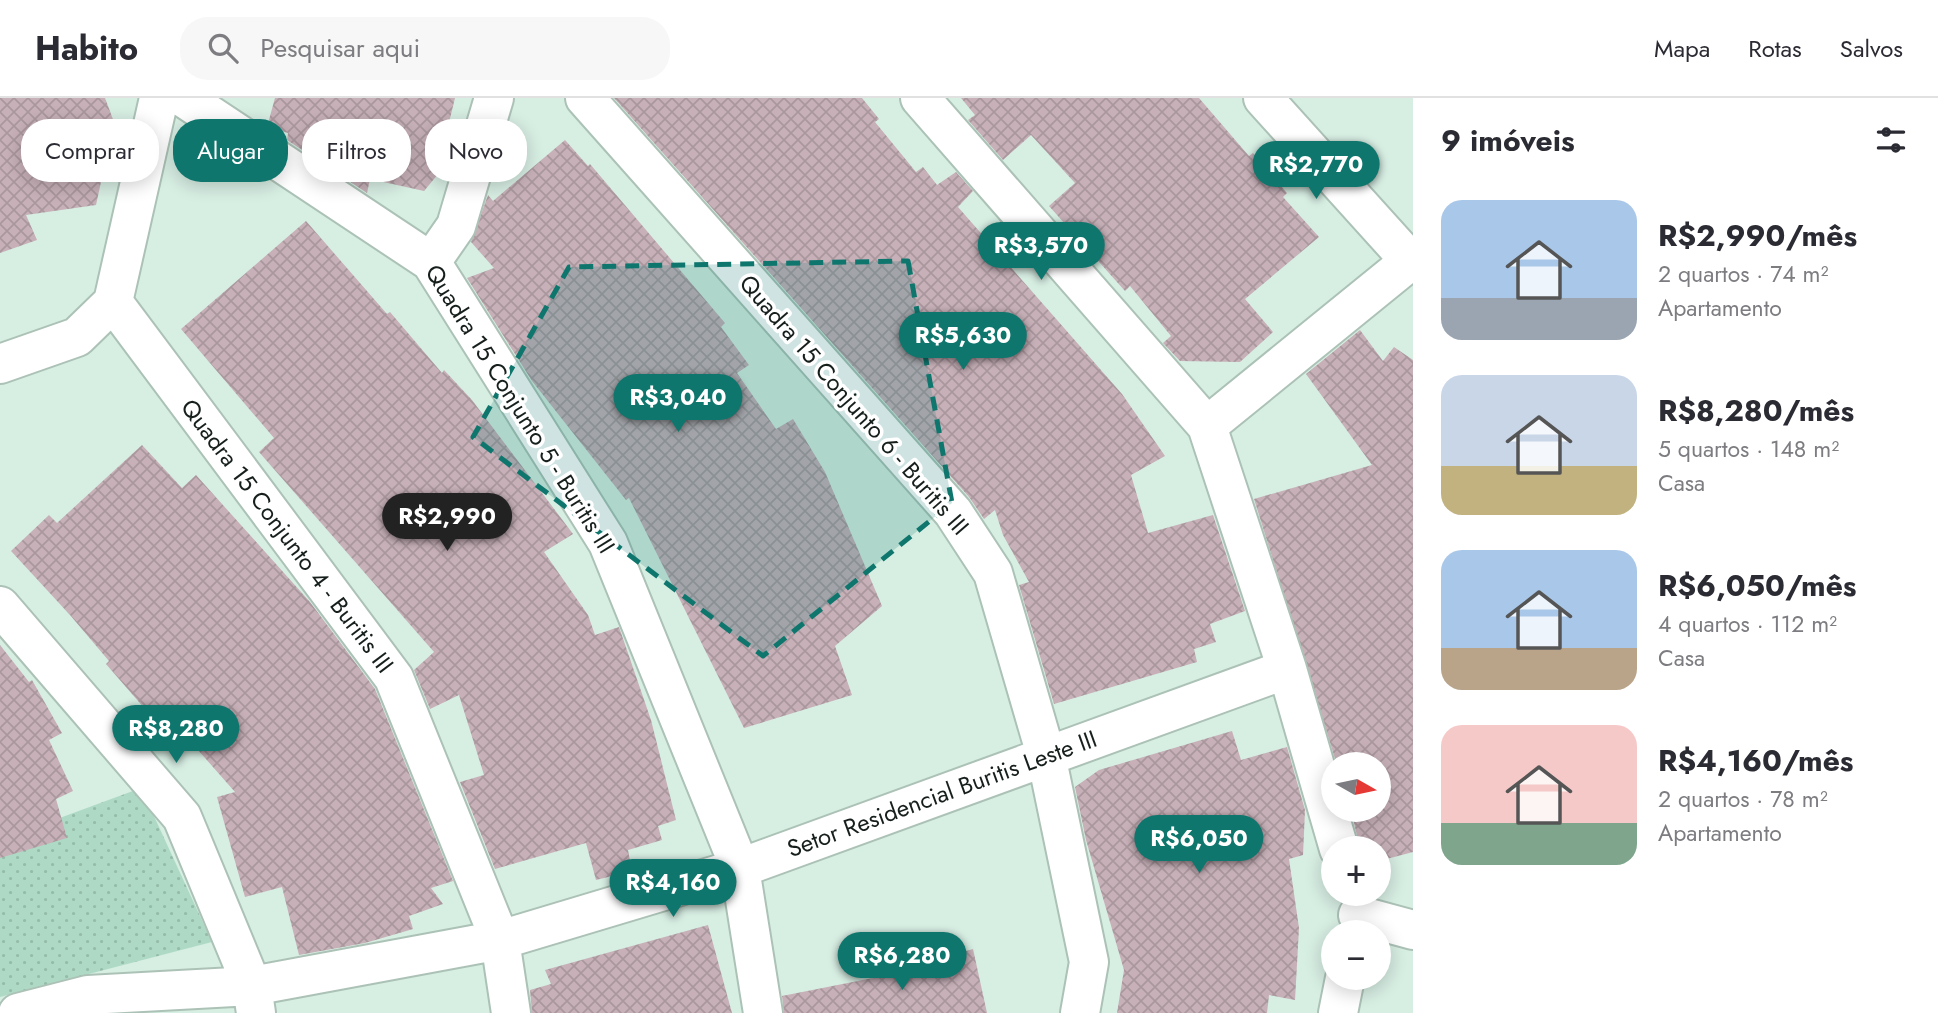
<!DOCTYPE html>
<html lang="pt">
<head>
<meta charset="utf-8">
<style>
	:root { --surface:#fff; --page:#f7f7f7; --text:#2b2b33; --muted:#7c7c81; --line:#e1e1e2; --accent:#0f766e }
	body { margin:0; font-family:Jost,sans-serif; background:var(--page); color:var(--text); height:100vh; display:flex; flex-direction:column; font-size:26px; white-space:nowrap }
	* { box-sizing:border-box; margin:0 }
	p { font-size:23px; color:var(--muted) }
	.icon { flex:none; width:38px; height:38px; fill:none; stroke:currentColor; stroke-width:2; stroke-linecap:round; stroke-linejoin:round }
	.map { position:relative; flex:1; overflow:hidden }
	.drawer { display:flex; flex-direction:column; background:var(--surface); width:525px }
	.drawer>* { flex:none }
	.hud { position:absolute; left:21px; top:21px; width:665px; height:63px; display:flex; gap:14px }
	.needle { width:46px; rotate:99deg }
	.controls { position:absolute; left:1321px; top:654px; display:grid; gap:14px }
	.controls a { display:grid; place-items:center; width:70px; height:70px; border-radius:50%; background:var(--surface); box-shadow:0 4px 18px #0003; font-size:35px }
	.price { position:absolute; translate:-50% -60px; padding:0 16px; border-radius:24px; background:var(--accent); color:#fff; font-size:23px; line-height:46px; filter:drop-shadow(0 2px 4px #0008) }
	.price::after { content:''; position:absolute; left:50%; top:42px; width:21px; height:16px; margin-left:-10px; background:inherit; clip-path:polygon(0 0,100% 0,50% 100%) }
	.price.on { background:#222; color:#fff }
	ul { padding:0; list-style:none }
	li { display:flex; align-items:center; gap:21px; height:175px; padding:0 28px }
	li span { display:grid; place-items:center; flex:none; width:196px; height:140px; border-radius:21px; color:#555 }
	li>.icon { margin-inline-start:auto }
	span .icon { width:84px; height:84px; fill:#fffc; stroke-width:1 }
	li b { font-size:30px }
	h2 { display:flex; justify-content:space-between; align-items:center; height:84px; padding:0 28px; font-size:30px }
	.chip { padding:0 24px; border-radius:28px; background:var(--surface); box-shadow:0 4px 18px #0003; font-size:24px; line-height:63px }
	.chip.on { background:var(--accent); color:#fff }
	header { display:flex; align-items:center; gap:42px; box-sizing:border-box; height:98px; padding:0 35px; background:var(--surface); border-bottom:2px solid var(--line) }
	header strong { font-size:33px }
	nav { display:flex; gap:38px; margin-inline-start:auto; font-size:24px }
	.search { width:490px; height:63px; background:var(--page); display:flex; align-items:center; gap:18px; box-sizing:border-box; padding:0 24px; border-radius:28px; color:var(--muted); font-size:26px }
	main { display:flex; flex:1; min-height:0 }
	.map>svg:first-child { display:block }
	.green { fill:url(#green-dots) }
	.building { fill:url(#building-cross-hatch) }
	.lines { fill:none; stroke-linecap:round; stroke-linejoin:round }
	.minor-casing { stroke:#acc2b7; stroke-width:42 }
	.minor { stroke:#fff; stroke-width:38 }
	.marked { fill:#0f766e; fill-opacity:0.2; stroke:#0f766e; stroke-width:5; stroke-dasharray:14 9; stroke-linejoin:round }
	.labels { text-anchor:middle; stroke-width:7; stroke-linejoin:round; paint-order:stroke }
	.street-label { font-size:24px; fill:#161f1b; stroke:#fff }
</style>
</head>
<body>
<header>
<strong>Habito</strong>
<div class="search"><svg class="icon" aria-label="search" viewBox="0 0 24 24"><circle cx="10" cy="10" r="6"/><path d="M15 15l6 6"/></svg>Pesquisar aqui</div>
<nav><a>Mapa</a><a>Rotas</a><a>Salvos</a></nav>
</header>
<main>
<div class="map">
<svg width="1413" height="915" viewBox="0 0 1413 915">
	<defs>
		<pattern id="green-dots" width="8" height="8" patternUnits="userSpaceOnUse" patternTransform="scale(1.75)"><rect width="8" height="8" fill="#aedac5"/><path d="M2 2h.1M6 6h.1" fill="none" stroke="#95bba9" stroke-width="1.8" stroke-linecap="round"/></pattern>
		<pattern id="building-cross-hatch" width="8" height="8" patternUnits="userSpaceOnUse" patternTransform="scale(1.75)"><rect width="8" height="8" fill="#c7b0b8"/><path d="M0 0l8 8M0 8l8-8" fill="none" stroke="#aa979e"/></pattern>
	</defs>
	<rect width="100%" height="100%" fill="#d7eee3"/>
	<path class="green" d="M141,690l71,154 -212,55v-157z"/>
	<path class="building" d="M0,0h105l9,24 -18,83 -70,10 11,25 -37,13z
		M275,0h180l-11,45 10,12 -30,36 -54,-12 -3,14 -80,-53 1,-7 -21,-6z
		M614,0h248l17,21 -4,3 41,50 7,-5 14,18 19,-13 17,19 -15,16 164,187 43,62 -34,19 17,58 65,-18 32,96 -35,13 6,18 -22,7 3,13 -143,42 -35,-119 10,-3 -26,-47 -8,-25 -11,9 -15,-22z
		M961,0h238l50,58 4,-3 34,40 -4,4 36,40 -74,62 28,33 -33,30 -60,-1 -17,-18 8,-7 -41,-50 -5,5 -76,-85 26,-23 -44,-48 -28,25 -35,-40 7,-5z
		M565,42l23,26 2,-2 135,159 -4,4 28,38 -12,8 39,56 17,-10 32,53 57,134 -47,40 17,49 -108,33 -115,-230 -3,2 -94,-119 -65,-103 27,-10 -23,-26 17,-47 5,6z
		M306,123l81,93 3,-2 52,61 2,-3 28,30 101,134 -29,18 44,63 7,20 24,-8 32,93 25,100 -18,6 4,14 -34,10 4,21 -36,9 -10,-37 -91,26 -35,-87 24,-7 -25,-80 -29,14 -16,-39 20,-18 -175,-200 15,-14 -93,-109z
		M1360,232l23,31 11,-14 19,13v492l-34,9v-12h-19l-9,-39h28v-45h-42l-83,-266 118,-34 -66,-91z
		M142,347l40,43 14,-13 114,127 65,87 78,192 -22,7 12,16 -34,12 4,13 -48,14 -66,12 -17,-68 -37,10 -28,-100 18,-5 -67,-76 -10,8 -52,-60 3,-3 -39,-46 -59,-64 38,-36 8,8z
		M0,547l29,37 3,-2 30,53 -13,7 24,51 -17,8 11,39 -67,20z
		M1232,633l9,29 46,-13 18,63 -2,45 -14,4 10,69 -4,72 -26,-5 -2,18h-150l7,-43 -38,-130 -11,-53 24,-17z
		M708,827l24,88h-200l-2,-23 21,-6 -6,-14z
		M973,851l14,64h-203l-2,-17 101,-20z"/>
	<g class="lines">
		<defs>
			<path id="minor" d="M184,0l247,164 177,281 132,325 23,145
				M585,0l368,414 40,61 53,182 43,207 -9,51
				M920,0l287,328 80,243 52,180
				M1263,0l150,166
				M431,164l25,-36 38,-128
				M113,204l281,376 106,262 11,73
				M113,204l46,-204
				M0,266l77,-27 36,-35
				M1207,328l203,-165
				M0,508l182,211 70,169 4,27
				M1358,817l55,15
				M18,915l70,-18 164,-9 248,-46 240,-72 547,-199
				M1338,915l7,-35"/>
		</defs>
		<use href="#minor" class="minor-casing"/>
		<use href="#minor" class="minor"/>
	</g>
	<path class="marked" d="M908,163l44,242 -189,153 -290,-219 96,-170z"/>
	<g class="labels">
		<g class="street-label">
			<text transform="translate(854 307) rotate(49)" y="8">Quadra 15 Conjunto 6 - Buritis III</text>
			<text transform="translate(520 311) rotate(58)" y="8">Quadra 15 Conjunto 5 - Buritis III</text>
			<text transform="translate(287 438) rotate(53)" y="8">Quadra 15 Conjunto 4 - Buritis III</text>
			<text transform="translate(942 696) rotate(-20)" y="8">Setor Residencial Buritis Leste III</text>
		</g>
	</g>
</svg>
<div class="controls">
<a><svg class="needle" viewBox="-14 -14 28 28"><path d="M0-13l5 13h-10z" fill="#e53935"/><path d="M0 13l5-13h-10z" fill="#7c7c81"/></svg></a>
<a>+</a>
<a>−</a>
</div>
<b class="price" style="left:1316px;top:103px">R$2,770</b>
<b class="price" style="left:1041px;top:184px">R$3,570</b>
<b class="price" style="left:963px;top:274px">R$5,630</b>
<b class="price" style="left:678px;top:336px">R$3,040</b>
<b class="price on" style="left:447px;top:455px">R$2,990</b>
<b class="price" style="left:176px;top:667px">R$8,280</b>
<b class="price" style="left:1199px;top:777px">R$6,050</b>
<b class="price" style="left:673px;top:821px">R$4,160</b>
<b class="price" style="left:902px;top:894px">R$6,280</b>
<div class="hud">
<a class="chip">Comprar</a>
<a class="chip on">Alugar</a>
<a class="chip">Filtros</a>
<a class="chip">Novo</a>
</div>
</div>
<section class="drawer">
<h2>9 imóveis<svg class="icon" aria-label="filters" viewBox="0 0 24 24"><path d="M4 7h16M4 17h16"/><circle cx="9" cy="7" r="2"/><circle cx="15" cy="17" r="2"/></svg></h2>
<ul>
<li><span style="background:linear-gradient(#a9c7e8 70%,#9aa5b1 0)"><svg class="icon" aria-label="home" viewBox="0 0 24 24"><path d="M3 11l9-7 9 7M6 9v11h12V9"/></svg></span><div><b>R$2,990/mês</b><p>2 quartos · 74 m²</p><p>Apartamento</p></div></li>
<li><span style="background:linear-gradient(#c9d6e8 65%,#c2b280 0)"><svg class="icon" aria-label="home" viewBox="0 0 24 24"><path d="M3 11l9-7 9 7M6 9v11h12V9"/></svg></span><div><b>R$8,280/mês</b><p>5 quartos · 148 m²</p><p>Casa</p></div></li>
<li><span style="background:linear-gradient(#a9c7e8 70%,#b9a48a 0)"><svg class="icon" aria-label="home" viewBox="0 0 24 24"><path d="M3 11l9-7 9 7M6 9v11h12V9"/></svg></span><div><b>R$6,050/mês</b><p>4 quartos · 112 m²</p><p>Casa</p></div></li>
<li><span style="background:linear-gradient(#f6c9c9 70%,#7fa58c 0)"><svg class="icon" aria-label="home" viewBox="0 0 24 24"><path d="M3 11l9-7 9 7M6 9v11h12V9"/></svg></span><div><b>R$4,160/mês</b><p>2 quartos · 78 m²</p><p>Apartamento</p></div></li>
</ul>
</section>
</main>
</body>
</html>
